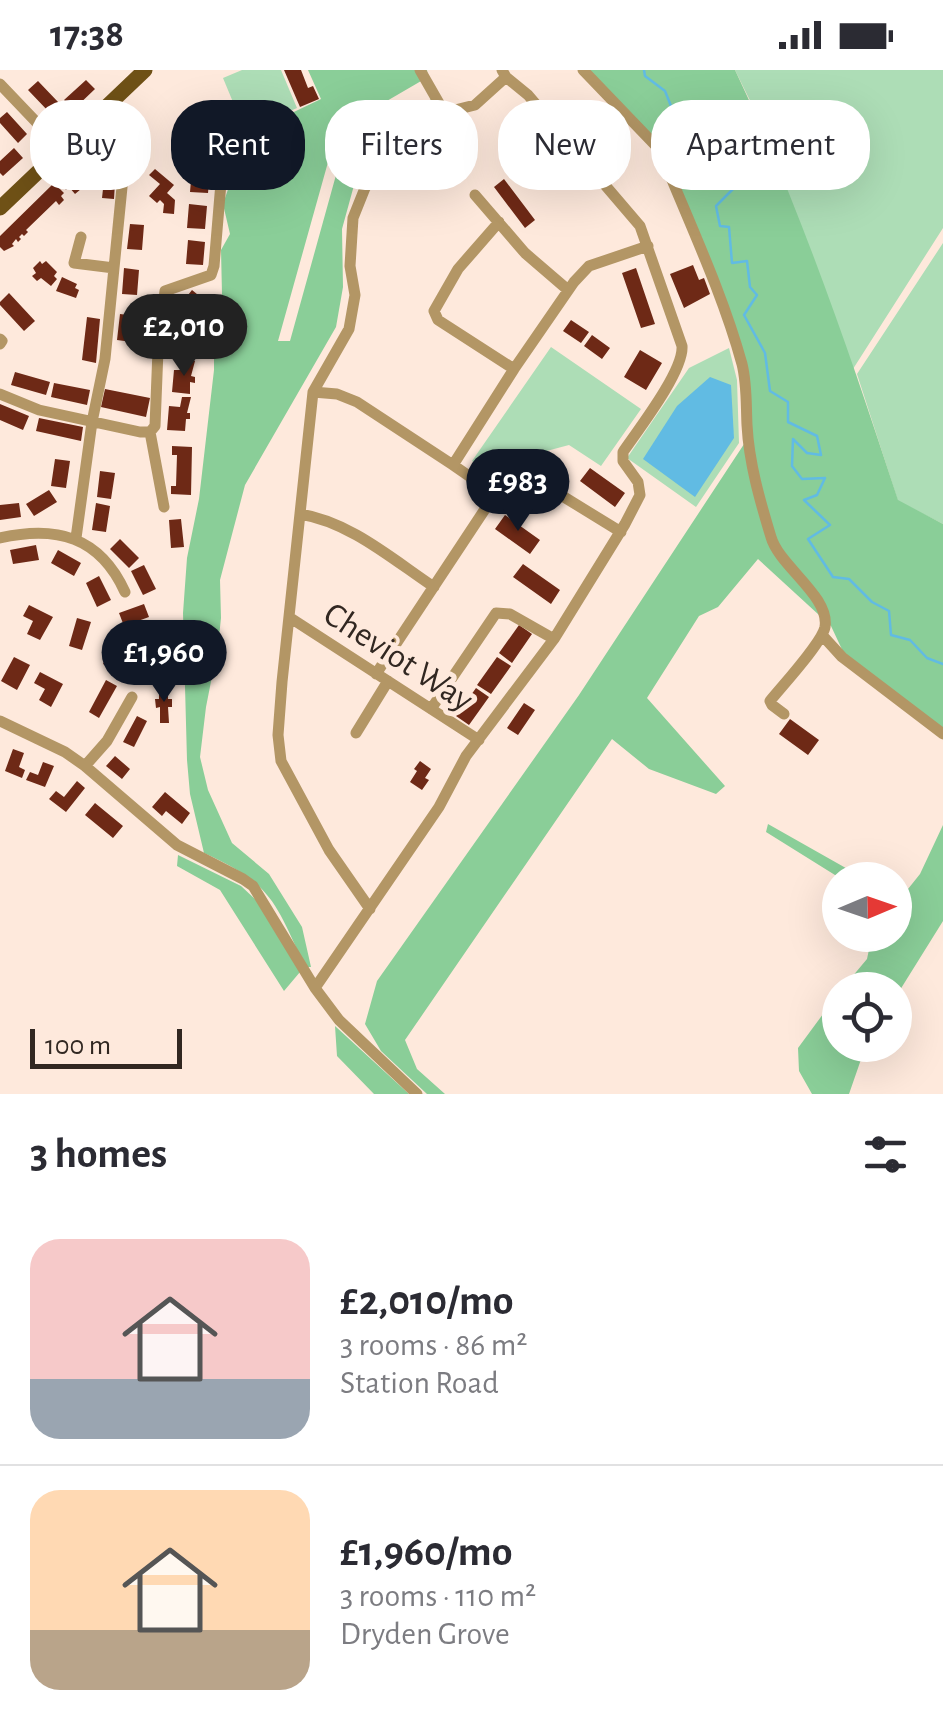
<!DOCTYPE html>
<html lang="en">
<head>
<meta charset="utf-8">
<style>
	:root { --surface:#fff; --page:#f7f7f7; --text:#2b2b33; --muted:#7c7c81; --line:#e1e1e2; --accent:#111827 }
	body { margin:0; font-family:"Alegreya Sans",sans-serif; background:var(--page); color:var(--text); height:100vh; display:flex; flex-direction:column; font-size:38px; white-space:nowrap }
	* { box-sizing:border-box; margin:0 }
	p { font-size:32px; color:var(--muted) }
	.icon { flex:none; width:55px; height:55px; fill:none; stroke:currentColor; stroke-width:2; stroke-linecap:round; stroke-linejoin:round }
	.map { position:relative; height:1024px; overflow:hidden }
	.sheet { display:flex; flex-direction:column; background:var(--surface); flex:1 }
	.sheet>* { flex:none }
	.guide { position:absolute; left:30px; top:30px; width:885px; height:90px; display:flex; gap:20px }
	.needle { width:65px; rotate:88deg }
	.controls { position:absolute; left:822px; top:792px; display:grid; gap:20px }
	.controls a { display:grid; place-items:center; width:90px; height:90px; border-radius:50%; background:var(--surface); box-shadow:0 10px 40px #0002; font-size:50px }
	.scale { position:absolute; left:30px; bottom:25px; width:152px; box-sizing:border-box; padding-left:10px; border:5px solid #312721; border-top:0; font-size:28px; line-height:35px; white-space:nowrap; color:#312721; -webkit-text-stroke:8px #fee9dc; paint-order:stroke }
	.price { position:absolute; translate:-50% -85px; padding:0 22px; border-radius:35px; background:var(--accent); color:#fff; font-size:32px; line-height:65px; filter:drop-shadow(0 2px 5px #0008) }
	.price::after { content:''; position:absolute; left:50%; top:60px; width:30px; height:22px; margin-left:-15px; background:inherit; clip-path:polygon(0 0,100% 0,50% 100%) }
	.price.on { background:#222; color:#fff }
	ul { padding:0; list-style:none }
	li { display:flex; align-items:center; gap:30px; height:250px; padding:0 30px }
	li+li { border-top:2px solid var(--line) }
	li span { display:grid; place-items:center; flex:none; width:280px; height:200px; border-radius:30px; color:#555 }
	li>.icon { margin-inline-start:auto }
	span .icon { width:120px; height:120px; fill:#fffc; stroke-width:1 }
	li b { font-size:42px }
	h2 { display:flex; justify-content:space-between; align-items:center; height:120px; padding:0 30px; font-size:42px }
	.tag { padding:0 35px; border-radius:40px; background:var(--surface); box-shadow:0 10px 40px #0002; font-size:35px; line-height:90px }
	.tag.on { background:var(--accent); color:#fff }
	.status { display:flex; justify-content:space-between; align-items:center; height:70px; padding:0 50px; background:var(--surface); direction:ltr }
	.status svg { height:28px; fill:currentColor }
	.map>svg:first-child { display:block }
	.green { fill:#adddb6 }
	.forest { fill:#8ace98 }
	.water { fill:#61bbe3 }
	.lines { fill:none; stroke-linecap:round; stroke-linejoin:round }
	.stream { stroke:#61bbe3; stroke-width:2.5 }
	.building { fill:#6e2916 }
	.minor { stroke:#b39665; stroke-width:11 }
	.major { stroke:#6f5116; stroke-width:15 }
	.labels { text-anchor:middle; stroke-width:10; stroke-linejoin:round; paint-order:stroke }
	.street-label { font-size:35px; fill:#312721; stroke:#fee9dc }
</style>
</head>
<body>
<div class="status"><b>17:38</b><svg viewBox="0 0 49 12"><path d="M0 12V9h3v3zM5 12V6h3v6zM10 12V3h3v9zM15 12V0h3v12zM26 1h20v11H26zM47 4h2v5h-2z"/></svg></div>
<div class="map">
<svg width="943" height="1024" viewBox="0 0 943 1024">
	<rect width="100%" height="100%" fill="#fee9dc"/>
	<path class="green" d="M242,0h39l16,38 -52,23 -22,-53z
		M735,0h208v158l-90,141 -90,-242z
		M943,173v281l-45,-23 -41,-127z
		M551,277l90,62 -40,57 -32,-21 -45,12 -19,27 -33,-23z
		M729,278l8,32 2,63 -43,64 -69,-49 62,-90z"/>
	<path class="forest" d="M308,0h119l1,7 -91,53 -59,211h12l56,-202 90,-42 -51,39 -26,31 -17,62 1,58 -7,40 -91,158 -25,95 1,38 -3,28 -12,61 -6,50 8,33 24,53 37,31 33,53 9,40h-6c-30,-66 -33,-83 -101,-114l-14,-59 -3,-34 -4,-147 4,-55 12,-59 15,-129v-49l8,-27 -1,-44 9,-16 -7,-30 12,-35v-29l86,-41z
		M586,0h149c65,137 116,286 163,430l45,24v208l-97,-74 -15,-32 -73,-67 -40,48 -19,9 -52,82 78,88 -9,8 -67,-25 -37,-30 -207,301 12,29 28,25h-18l-46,-43 -16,-27 12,-43 202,-286 171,-260 -4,-66 -86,-221z
		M768,754l99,56h-24l-77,-48z
		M943,755v96l-48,77v-8h-54l26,-31 5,-24h23v-39l5,3 20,-25z
		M178,785l63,31 16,15 43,71 -16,19 -64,-101 -43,-24z
		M840,921v54h26l-17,49h-37l-13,-23 -1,-23z
		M335,956l74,68h-35l-37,-38z"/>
	<path class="water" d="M710,307l21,8 3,53 -39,59 -52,-38 34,-53z"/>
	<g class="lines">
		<path class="stream" d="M644,0l1,6 20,15 8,20 18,16 6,39 33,5 4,17 -18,18 4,20 9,1 3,36 15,-2 3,26 7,8 -13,20 21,38 5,38 18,11v20l29,14 4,19 -14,-2 -14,-14 -1,27 10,13 23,-1 -8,17 -13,5 26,25 -22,14 25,38 16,2 23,23 17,9 2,24 19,5 17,18 16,6"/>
	</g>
	<path class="building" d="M284,0h17l7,18 5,-2 6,13 -19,8z
		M86,10l9,9 -22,21 -9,-10z
		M38,11l21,22 -10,9 -21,-22z
		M7,42l20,22 -9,9 -18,-20v-5z
		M130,44l9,11 -2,2 5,6 -7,6 -5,-5 -7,6 6,6 -7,6 -15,-17z
		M453,55l9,10 -13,13 -10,-11z
		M219,56l2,15 -23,4 -3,-15z
		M14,78l9,10 -20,18 -3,-3v-12z
		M88,82l12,12 -7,6 -2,-3 -4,4 2,2 -6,6 -3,-2 -6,5 7,7 -6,5 -6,-7 -3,3 -9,-10z
		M192,98l18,2 -2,23 -18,-1z
		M155,99l19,16 -7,8 8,7 -1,14 -11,-1 1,-9 -4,-4 -3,3 -8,-7 11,-12 -11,-9z
		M104,100l11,13 -1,16 -12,-1 1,-9 -9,-10z
		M504,109l31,41 -10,8 -31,-41z
		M54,113l10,10 -3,3 3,4 -5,5 -3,-4 -30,29 2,2 -4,4 -2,-2 -3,3 2,2 -3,3 -2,-3 -4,5 2,2 -10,5 -4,-4v-11z
		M189,134l18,2 -2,23 -18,-1z
		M130,154l14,1 -2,25 -15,-1z
		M188,170l17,2 -2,23 -17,-1z
		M40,191l2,3 4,-3 11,11 -3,4 3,3 -6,7 -10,-8 -4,3 -5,-5 4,-3 -3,-5z
		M693,195l6,15 5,-2 6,16 -26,14 -14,-34z
		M124,198l15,2 -2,25 -15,-1z
		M636,198l19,56 -14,4 -19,-55z
		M62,207l15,7 -2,4 4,2 -3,8 -20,-7z
		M192,220l11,9 -11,13 5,4 -4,6 -6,-4 -3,4 -11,-8z
		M9,223l26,28 -11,10 -24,-26v-3z
		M120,244l15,2 -3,26 -15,-2z
		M87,247l13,2 -4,44 -14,-3z
		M571,250l18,12 -8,11 -18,-12z
		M177,263l19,2 -2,23 -18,-1z
		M592,265l18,13 -8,11 -18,-13z
		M640,280l22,13 -16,27 -22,-13z
		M186,290l9,1 -4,15 4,1v6l-5,-1v12l-18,-2 2,-22h10z
		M15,302l35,10 -4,13 -35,-10z
		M54,313l36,7 -3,15 -36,-8z
		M105,319l45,9 -4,19 -45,-10z
		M182,327h9l-4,16h3v6h-4l-1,12 -18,-1 2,-24 11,1z
		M0,334l29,12 -6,14 -23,-10z
		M39,348l44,9 -2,14 -45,-10z
		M172,376l20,1 -1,48 -20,-1v-8h5l1,-31h-5z
		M55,389l15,2 -4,27 -15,-2z
		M590,398l35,25 -10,14 -35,-26z
		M100,401l15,2 -4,26 -14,-2z
		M49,420l8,12 -23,14 -8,-12z
		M19,433l2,14 -21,3v-15z
		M96,433l14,3 -4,26 -14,-2z
		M505,445l35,25 -10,14 -35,-25z
		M181,449l3,28 -13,1 -2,-28z
		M120,469l19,19 -10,10 -19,-19z
		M36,475l3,15 -26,4 -3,-14z
		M58,480l23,13 -7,13 -23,-13z
		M523,494l37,26 -9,14 -38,-27z
		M144,495l12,24 -13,6 -12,-24z
		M99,506l12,24 -14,7 -11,-24z
		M144,534l5,13 -25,9 -5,-13z
		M29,535l24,12 -13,23 -13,-6 6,-13 -10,-5z
		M77,548l14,4 -9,28 -13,-4z
		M519,555l13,9 -20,29 -13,-10z
		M114,563l16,8 -16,29 -11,-6 9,-17 -4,-2z
		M158,578l1,17h11l1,14 -25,1 -1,-19h-5v-12z
		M14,587l16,8 -13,25 -16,-9z
		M497,587l14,9 -20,28 -14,-9z
		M40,602l23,12 -12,23 -12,-7 6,-11 -11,-6z
		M106,610l11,6 -18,32 -10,-6z
		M159,618h9v11h4v8h-4l1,16h-9v-16l-4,1 -1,-9h4z
		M476,618l13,9 -20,28 -13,-9z
		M524,633l11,7 -17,25 -11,-7z
		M137,646l10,5 -13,26 -11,-5z
		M790,649l29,21 -11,15 -29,-21z
		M13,679l11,4 -5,14 6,3 -3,8 -17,-7z
		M115,686l15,13 -8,10 -16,-13z
		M420,691l11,8 -6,9 4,2 -7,10 -12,-8 7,-11 -3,-2z
		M43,692l11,4 -9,21 -19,-7 4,-8 8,3z
		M77,711l8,7 -19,24 -17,-13 7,-8 8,6z
		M165,722l25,21 -8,11 -16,-13 -4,5 -10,-9z
		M95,733l28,23 -10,12 -28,-23z"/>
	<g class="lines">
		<path class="minor" d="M420,0l24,42
			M583,0l74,77 8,16c27,66 58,132 77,201 5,20 4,40 5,61 2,38 13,76 24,112 8,29 59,59 54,90 -3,16 -43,59 -55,74l2,4 12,9
			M0,14l61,64
			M475,125l50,58 43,37
			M499,152l-41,47 -24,42 4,9 76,49 60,-87 15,-16 59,-20
			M81,167l-7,26 40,5
			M0,269l2,2 -2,3
			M313,322l24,2 20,8 96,63 61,-96
			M0,324l39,16 101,22h10l5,-6 3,-76 7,-59 46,-16 3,-9 9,-107 -13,-2
			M150,362l14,75
			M564,427l57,35
			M300,444c50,8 92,45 134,73
			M0,468c57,-13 100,-1 125,54
			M76,468l16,-116 13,-63 18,-182 -43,-46
			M289,547l190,123
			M822,565l20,22 101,77
			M376,604l119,-180 -42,-29
			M431,639l65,-96 14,1 44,25
			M0,651l65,31 20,14 92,79 66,34 10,7 62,102 24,32 78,74
			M356,663l32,-52
			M85,696l22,-25 25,-44
			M370,839l-41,-59 -48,-89 -3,-26 4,-53 31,-290 36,-63 6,-34 -5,-29 3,-48 12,-30 16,-26 40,-38 18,-10 36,-9 31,-28
			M315,918l124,-181 27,-51 88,-117 71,-115 15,-29 -2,-13 -15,-21v-9c15,-22 61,-81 59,-106l-42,-120 -112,-131 -22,-18 -4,-7"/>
		<path class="major" d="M0,138l145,-138"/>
	</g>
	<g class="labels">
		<g class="street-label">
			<text transform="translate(399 586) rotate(33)" y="12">Cheviot Way</text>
		</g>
	</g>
</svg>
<div class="controls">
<a><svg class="needle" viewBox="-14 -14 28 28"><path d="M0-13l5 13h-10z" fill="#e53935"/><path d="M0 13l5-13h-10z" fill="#7c7c81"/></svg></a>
<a><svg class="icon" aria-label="locate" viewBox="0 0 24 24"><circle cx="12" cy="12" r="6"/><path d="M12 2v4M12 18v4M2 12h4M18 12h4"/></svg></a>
</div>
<div class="scale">100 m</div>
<b class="price on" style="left:184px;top:309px">£2,010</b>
<b class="price" style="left:518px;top:464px">£983</b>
<b class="price" style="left:164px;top:635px">£1,960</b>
<div class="guide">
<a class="tag">Buy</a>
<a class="tag on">Rent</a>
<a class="tag">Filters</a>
<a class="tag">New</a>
<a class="tag">Apartment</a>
</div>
</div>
<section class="sheet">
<h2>3 homes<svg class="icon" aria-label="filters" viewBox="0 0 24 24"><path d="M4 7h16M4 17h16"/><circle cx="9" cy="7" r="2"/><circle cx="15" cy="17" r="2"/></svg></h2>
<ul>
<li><span style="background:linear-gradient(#f6c9c9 70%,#9aa5b1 0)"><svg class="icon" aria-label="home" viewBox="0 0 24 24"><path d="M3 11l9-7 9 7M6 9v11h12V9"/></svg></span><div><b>£2,010/mo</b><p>3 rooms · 86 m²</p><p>Station Road</p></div></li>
<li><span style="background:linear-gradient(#ffd9b3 70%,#b9a48a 0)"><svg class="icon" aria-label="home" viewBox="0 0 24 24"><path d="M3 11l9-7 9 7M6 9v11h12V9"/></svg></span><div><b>£1,960/mo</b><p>3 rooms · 110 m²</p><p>Dryden Grove</p></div></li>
</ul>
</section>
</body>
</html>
